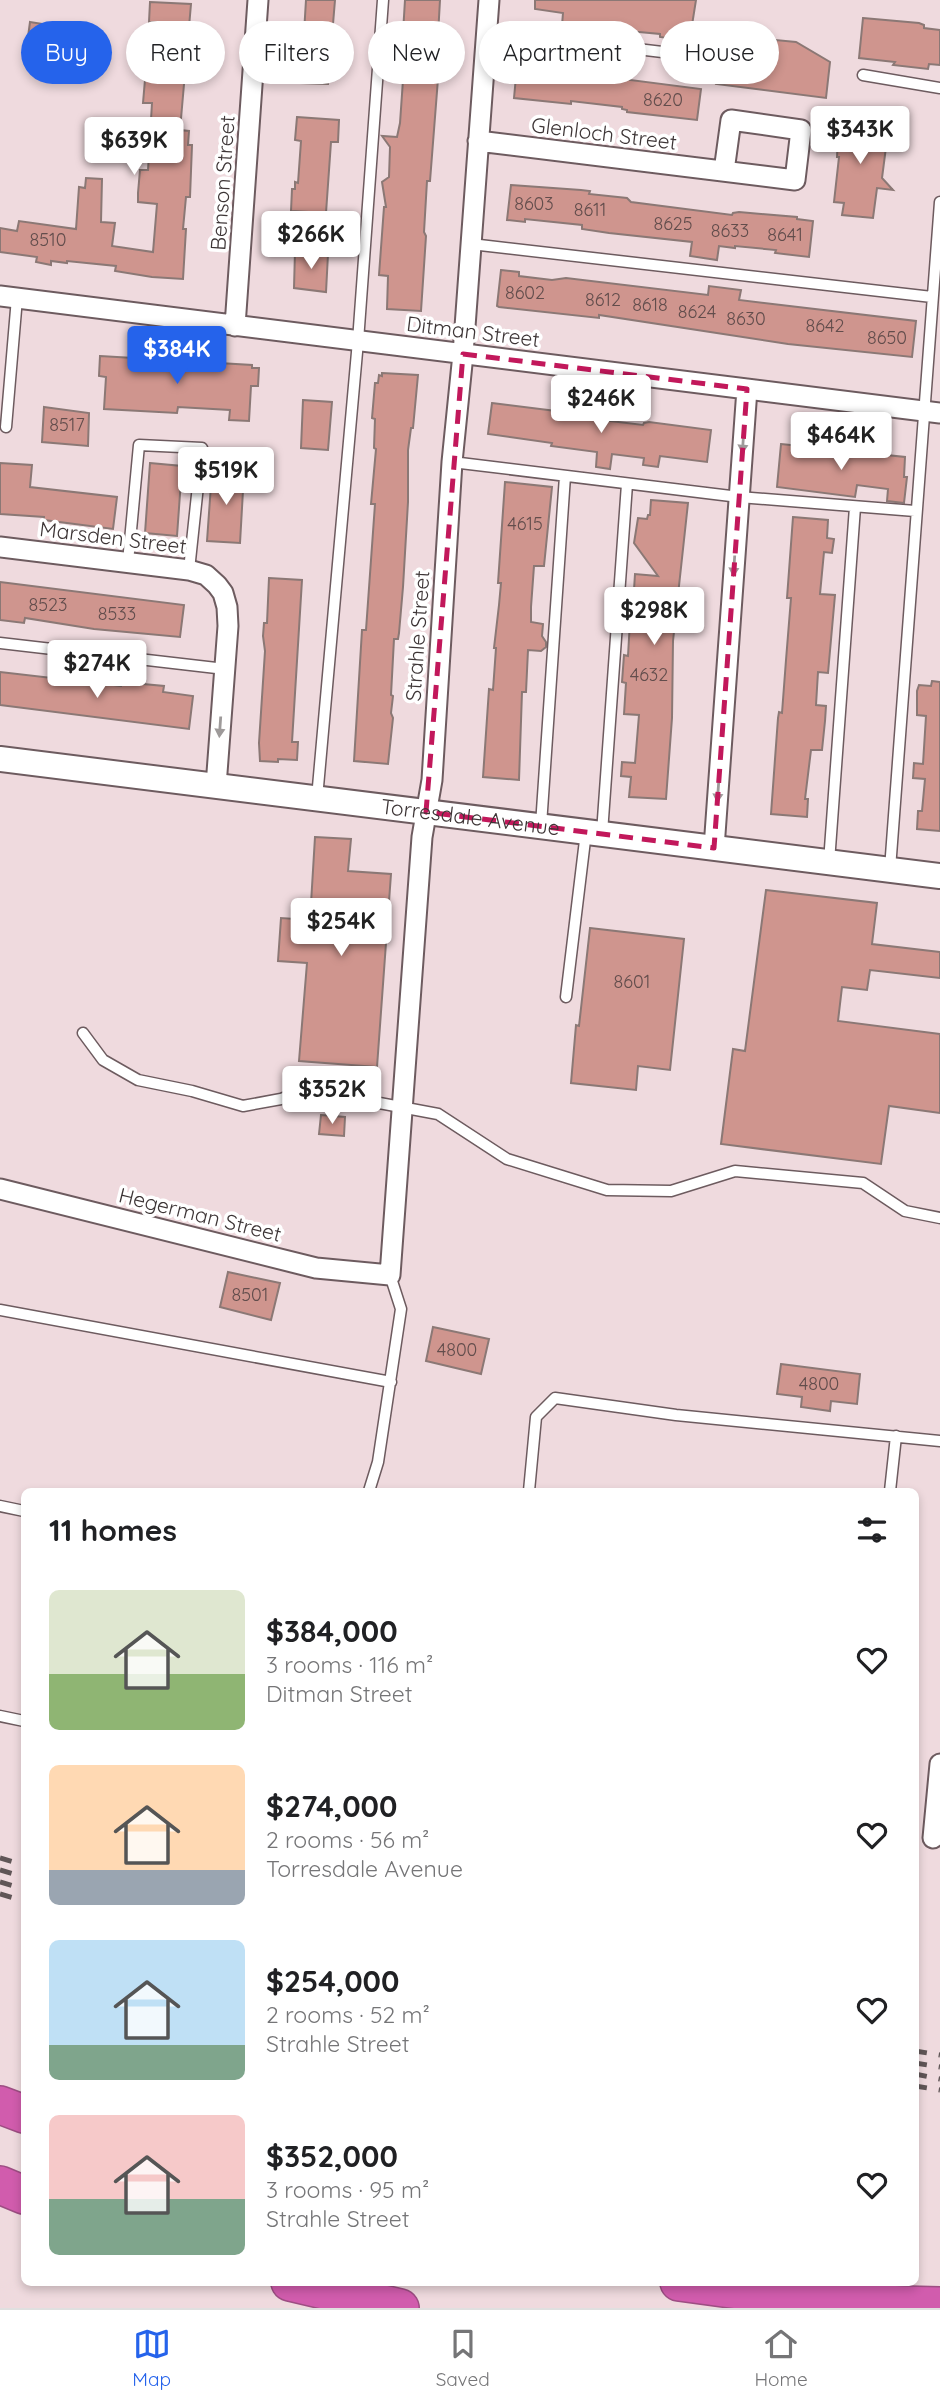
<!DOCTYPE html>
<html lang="en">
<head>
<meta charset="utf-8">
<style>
	:root { --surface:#fff; --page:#f6f6f6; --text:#202124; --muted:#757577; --line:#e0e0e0; --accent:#2563eb }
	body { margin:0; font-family:Quicksand,sans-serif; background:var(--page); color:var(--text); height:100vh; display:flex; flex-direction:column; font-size:26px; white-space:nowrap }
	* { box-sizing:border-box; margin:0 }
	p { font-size:23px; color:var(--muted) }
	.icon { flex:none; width:38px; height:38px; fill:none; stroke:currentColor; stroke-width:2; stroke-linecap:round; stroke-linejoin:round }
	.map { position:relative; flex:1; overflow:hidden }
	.sheet { position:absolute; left:21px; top:1488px; width:898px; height:798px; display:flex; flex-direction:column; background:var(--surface); border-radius:10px; box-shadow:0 4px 10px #0003 }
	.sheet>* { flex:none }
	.banner { position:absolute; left:21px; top:21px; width:900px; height:63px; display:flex; gap:14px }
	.price { position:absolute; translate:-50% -60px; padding:0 16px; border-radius:7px; background:#fff; color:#222; font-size:23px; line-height:46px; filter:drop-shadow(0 2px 4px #0008) }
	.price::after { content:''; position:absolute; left:50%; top:42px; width:21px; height:16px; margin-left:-10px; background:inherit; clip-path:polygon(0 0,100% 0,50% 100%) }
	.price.on { background:var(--accent); color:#fff }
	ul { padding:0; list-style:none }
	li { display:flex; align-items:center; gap:21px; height:175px; padding:0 28px }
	li span { display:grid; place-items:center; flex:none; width:196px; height:140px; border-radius:10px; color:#555 }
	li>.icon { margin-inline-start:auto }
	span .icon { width:84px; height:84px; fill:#fffc; stroke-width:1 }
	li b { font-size:30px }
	h2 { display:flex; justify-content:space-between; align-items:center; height:84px; padding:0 28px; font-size:30px }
	.tag { padding:0 24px; border-radius:32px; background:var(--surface); box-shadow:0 4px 10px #0003; font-size:24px; line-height:63px }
	.tag.on { background:var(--accent); color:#fff }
	.dock { display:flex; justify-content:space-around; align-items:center; height:98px; border-top:2px solid var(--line); background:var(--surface); font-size:19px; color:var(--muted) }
	.dock a { display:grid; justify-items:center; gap:4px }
	.dock .on { color:var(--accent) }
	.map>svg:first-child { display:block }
	.building { fill:#cf958e; stroke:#8b7875; stroke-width:2 }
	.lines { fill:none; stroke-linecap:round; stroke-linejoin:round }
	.service-casing { stroke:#6d5b5f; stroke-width:13 }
	.minor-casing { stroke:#6d5b5f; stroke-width:23 }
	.tertiary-casing { stroke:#6d5b5f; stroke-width:28 }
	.motorway-casing { stroke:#9d4e83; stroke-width:40 }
	.service { stroke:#fff; stroke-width:10 }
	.minor { stroke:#fff; stroke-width:19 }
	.tertiary { stroke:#fff; stroke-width:24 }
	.motorway { stroke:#d15cad; stroke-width:37 }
	.rail { stroke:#605657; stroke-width:5; stroke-dasharray:12 12; stroke-linecap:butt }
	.oneway { fill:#9e9a9a }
	.marked { fill:none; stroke:#c2185b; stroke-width:5; stroke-dasharray:14 9; stroke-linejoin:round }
	.labels { text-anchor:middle; stroke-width:7; stroke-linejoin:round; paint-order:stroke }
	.number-label { font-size:18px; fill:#624d4c }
	.street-label { font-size:21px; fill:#3d3536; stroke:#fff }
</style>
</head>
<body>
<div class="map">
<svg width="940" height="2308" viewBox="0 0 940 2308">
	<rect width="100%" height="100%" fill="#efdade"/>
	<path class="building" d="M306,0h29l-7,84 -27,-1z
		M405,0h35l-3,53h3l-10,128h-3l-3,51 2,4 -5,75 -34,-2 1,-33 -9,-1 5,-68h2l-4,-25 7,-5 1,-30 -8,-11 15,1 3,-14 5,-72 -3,-2z
		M535,0h161l-7,44 -16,-1 1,-4 -14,-2v-3l-42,-4 -1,6 -28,-3v-5l-27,-3 1,-12 -28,-4z
		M150,2l41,2 -11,126 9,1 -1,14h4l-2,52h-4l-3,32h3l-3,50 -31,-2 -37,-6 1,-5 -49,-5v2l-16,-2v4l-15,-3 1,-5 -37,-5v-24l17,3 2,-10 57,8 3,-42 6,1 1,-10 16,1 -1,43 14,1 -3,23 41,6 4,-48 -19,-2v-9l2,-23h8l4,-67h-9l3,-35 10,1 2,-47h-9z
		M863,18l56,5 5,2v3l16,2v35l-11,-1 -1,5 -35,-4 2,-3 -36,-4z
		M30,22l25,4 -2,15 -25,-4z
		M723,38l46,6v-3l7,1v-2l20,2 34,20 -4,36 -110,-14z
		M517,66l114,10 -1,4 71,9 -4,31 -70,-8v-2l-5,-1v-2l-51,-6v3l-57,-6z
		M297,117l42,3 -1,22h-7l-5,71 -35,-2 1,-22h3v-7l3,1 3,-42 -6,-1z
		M839,118l50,6 -7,54 11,12 -16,-2 -4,30 -31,-3 2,-12 -10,-1 5,-45h-2z
		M511,185l70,5 9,1 -1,3 38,4 4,4 101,13 1,-2 6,-1 58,5v2l16,2 -4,36 -34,-4 1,-3 -41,-4v2l-16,-2 -2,14 -27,-4 2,-14 -83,-9 -27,-4v-4l-57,-6v3l-18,-2z
		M295,251l33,3 -2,38 -32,-4z
		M501,270l18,2v4l33,4 14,-2 142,17 1,-9 32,4 -2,10 177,21 -4,36 -124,-13 -189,-29v3l-100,-11 -2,-1z
		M100,356l152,9v3h7l-1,18h-7l-2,35 -20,-1 1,-10 -52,-3 -1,6 -73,-4 2,-32 -7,-1z
		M382,373l36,2 -5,53h-2l-3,22v52l-5,85 -4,46 -1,6h-4l-3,56 2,1 -2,17 2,5 -5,46 -34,-3 8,-131h4l9,-126h-4l5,-55 -2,-1 1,-29 -3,-1 3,-35h3l1,-8 3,1z
		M303,400l29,2 -4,48 -27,-2z
		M492,403l64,8 5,2v2l82,10 1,-2 5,-1 62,8 -4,32 -47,-6 -2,11 -15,-2 1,-7 -32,-4 -2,15 -14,-2 1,-15 -46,-6 1,-3 -64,-9z
		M44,407l45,6 -1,33 -46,-4z
		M781,444l124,13 -1,20h3l-3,26 -17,-2 1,-12 -31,-4 -2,12 -78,-10z
		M0,463l32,2 -2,22 87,10 -4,32 -69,-9v-3l-44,-3z
		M150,463l32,3 -5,70 -32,-3z
		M212,471l32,2 -4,70 -33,-2z
		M505,482l47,5 -8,79h-10l-3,41v15l12,2 -1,12 4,6v5l-5,4 -13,-1 -2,42h-4l-3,88 -36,-3 6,-88 4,1 3,-42h-2l5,-43 2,-22h-3z
		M651,500l37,3 -15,138 -1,77 -6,81 -37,-2 2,-20 -10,-1 1,-14 13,1 4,-48 -15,-1 2,-31 -4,-1 2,-27 4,1 2,-35h2l3,-47 23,2 -24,-33 4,-25 9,1 1,-4h2z
		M793,517l35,3 -1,18 7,1 -2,14 -8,-1 -4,42 15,1 -7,78 -10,-1 -2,33 10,1 -1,15 -3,29h-11l-6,49h3l-1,18 -36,-3 7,-96 1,-6 3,1 4,-53 5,-62h-4z
		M269,578l33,2 -10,162h6l-1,18 -19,-1v3l-18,-1 -1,-18 6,-92 -2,-15 1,-13h3z
		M0,582l184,23 -4,32 -86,-8 -69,-11 -1,5 -24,-3z
		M0,672l121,14 1,-4 42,4 -1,6 30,4 -4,33 -189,-24z
		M932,681l8,1v149l-23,-2 1,-18h4l3,-32 -12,-1 1,-15 9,1 3,-48 -9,-1v-24l2,-6 12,1z
		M315,837l36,2 -3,32 43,3 -14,193 -78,-6 8,-98 -29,-2 3,-43 29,2z
		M766,890l111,13 -5,41 68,8v26l-70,-8 -3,20 -25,-3 -4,34 102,13v79l-51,-7 -8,58 -160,-20 12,-95 12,2z
		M590,928l94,11 -14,131 -32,-4 -2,24 -65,-7 5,-58 3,1z
		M321,1115l24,2 -1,19 -25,-2z
		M228,1272l52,11 -9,37 -51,-13z
		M433,1327l56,12 -8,35 -55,-13z
		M781,1364l79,10 -3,30 -26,-3 -1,10 -29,-4 1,-10 -25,-3z"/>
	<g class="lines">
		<defs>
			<path id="service" d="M486,31l210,25
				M863,75l77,13
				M471,244l461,53
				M6,427l11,-129
				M452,462l287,35 176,14
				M128,562l11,-117 63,3 -13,122
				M0,643l225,26
				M317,798l41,-457 25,-341
				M541,825l24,-349
				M602,833l25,-349
				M829,862l26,-355
				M890,869l50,-667
				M566,997l20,-165
				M83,1033l20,27 35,20 54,11 51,15 38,-7 24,-10 36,1 33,12 64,12 69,45 100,31 64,1 64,-20 128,12 42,28 35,7
				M0,1310l391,72
				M369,1491l9,-29 23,-153 -11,-34
				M529,1491l7,-74 19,-19 121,17 264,26
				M890,1491l6,-55
				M0,1506l24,5
				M0,1716l24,5"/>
			<path id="minor" d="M478,141l317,39 6,-50 -70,-10 -7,51
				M0,296l940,117
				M235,326l23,-326
				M0,547l189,23 17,5 11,10 6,8 4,14 1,19 -12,160
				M714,848l33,-459
				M0,1189l316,79 74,7 32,-438 10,-57 20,-318 11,-108 26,-354
				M933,1838l7,-74"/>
			<g id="tertiary">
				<path id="s1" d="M0,759l940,117"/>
			</g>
			<path id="motorway" d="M0,2105l24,9
				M0,2185l24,10
				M290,2282l110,26
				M679,2282c87,12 173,23 261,24"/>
		</defs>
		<use href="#service" class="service-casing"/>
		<use href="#minor" class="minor-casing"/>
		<use href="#tertiary" class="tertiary-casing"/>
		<use href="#motorway" class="motorway-casing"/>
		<use href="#service" class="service"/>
		<use href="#minor" class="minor"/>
		<use href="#tertiary" class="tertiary"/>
		<use href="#motorway" class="motorway"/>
		<path class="rail" d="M0,1858l24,7
			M0,1870l24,7
			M0,1882l24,7
			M0,1894l24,7
			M915,2051l25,4
			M915,2063l25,4
			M915,2074l25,5
			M915,2086l25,4"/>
	</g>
	<defs><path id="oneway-solid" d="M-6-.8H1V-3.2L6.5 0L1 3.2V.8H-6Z" transform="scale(1.75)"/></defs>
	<g class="oneway">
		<use href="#oneway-solid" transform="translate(743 443) rotate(94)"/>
		<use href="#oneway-solid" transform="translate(734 566) rotate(94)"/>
		<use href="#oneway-solid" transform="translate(220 727) rotate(94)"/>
		<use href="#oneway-solid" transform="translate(718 792) rotate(94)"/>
	</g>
	<path class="marked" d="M463,354l284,35 -33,459 -288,-36z"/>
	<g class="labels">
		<g class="number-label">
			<text x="663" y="106">8620</text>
			<text x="534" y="210">8603</text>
			<text x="590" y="216">8611</text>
			<text x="673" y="230">8625</text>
			<text x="730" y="237">8633</text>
			<text x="785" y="241">8641</text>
			<text x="48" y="246">8510</text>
			<text x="525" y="299">8602</text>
			<text x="603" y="306">8612</text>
			<text x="650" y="311">8618</text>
			<text x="697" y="318">8624</text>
			<text x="746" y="325">8630</text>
			<text x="825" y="332">8642</text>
			<text x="887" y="344">8650</text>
			<text x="67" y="431">8517</text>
			<text x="525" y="530">4615</text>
			<text x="48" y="611">8523</text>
			<text x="117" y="620">8533</text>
			<text x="649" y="681">4632</text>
			<text x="632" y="988">8601</text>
			<text x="250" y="1301">8501</text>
			<text x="457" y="1356">4800</text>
			<text x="819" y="1390">4800</text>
		</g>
		<g class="street-label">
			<text transform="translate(604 134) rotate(7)" y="7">Glenloch Street</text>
			<text transform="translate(223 183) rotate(-86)" y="7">Benson Street</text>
			<text transform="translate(473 332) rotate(7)" y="7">Ditman Street</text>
			<text transform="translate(113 538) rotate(7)" y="7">Marsden Street</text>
			<text transform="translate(418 636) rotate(-86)" y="7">Strahle Street</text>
			<text dy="7" stroke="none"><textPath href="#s1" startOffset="474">Torresdale Avenue</textPath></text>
			<text transform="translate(200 1215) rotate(14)" y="7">Hegerman Street</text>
		</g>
	</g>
</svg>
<b class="price" style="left:860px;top:166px">$343K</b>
<b class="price" style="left:134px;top:177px">$639K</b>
<b class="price" style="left:311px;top:271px">$266K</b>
<b class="price on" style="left:177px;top:386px">$384K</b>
<b class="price" style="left:601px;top:435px">$246K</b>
<b class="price" style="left:841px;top:472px">$464K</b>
<b class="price" style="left:226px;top:507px">$519K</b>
<b class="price" style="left:654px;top:647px">$298K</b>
<b class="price" style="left:97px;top:700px">$274K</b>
<b class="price" style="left:341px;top:958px">$254K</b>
<b class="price" style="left:332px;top:1126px">$352K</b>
<div class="banner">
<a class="tag on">Buy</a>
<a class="tag">Rent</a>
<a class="tag">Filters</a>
<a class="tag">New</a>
<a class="tag">Apartment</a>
<a class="tag">House</a>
</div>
<section class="sheet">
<h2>11 homes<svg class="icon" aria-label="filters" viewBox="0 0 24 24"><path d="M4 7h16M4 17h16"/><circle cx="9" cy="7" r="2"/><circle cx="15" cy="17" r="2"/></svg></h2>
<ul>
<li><span style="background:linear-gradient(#dfe7d0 60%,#8fb573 0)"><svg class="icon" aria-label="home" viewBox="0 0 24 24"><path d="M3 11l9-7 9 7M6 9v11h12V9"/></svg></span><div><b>$384,000</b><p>3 rooms · 116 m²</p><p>Ditman Street</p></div><svg class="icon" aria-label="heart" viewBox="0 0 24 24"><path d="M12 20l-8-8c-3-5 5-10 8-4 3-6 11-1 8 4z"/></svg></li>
<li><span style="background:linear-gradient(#ffd9b3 75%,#9aa5b1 0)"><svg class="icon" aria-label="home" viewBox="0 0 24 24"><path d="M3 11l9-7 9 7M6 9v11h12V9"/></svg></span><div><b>$274,000</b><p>2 rooms · 56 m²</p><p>Torresdale Avenue</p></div><svg class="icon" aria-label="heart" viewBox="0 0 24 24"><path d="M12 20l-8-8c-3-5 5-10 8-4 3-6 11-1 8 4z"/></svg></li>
<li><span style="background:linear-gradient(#bfe0f5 75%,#7fa58c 0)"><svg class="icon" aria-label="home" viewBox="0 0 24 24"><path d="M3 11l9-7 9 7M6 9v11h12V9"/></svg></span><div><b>$254,000</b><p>2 rooms · 52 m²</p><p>Strahle Street</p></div><svg class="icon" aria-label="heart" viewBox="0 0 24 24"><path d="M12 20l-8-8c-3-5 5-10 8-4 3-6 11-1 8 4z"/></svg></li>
<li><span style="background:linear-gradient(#f6c9c9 60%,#7fa58c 0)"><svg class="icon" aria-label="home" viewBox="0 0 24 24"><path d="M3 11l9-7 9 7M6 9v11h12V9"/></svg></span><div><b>$352,000</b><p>3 rooms · 95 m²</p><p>Strahle Street</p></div><svg class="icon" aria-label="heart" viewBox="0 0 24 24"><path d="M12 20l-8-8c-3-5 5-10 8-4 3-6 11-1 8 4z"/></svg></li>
</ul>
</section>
</div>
<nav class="dock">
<a class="on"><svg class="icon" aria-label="map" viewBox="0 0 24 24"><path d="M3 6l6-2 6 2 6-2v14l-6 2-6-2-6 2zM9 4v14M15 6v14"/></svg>Map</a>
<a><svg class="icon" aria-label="saved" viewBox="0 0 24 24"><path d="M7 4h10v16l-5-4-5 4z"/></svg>Saved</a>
<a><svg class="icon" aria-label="home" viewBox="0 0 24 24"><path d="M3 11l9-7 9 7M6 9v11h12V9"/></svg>Home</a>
</nav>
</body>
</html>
